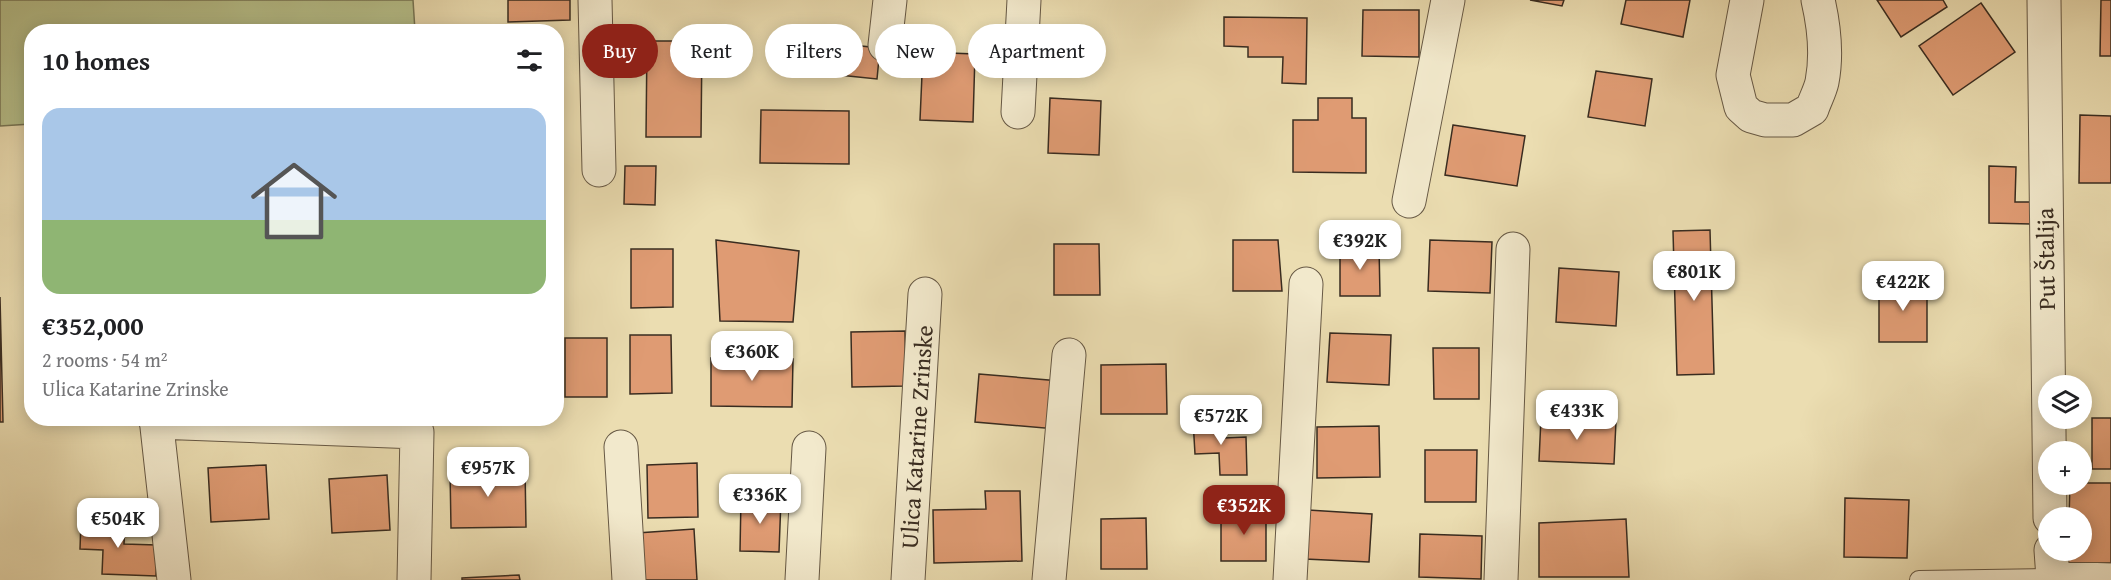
<!DOCTYPE html>
<html lang="en">
<head>
<meta charset="utf-8">
<style>
	:root { --surface:#fff; --page:#f2f2f2; --text:#202124; --muted:#757577; --accent:#8f2418 }
	body { margin:0; font-family:"Gentium Book Plus",serif; background:var(--page); color:var(--text); height:100vh; display:flex; flex-direction:column; font-size:22px; white-space:nowrap }
	* { box-sizing:border-box; margin:0 }
	p { font-size:20px; color:var(--muted) }
	.icon { flex:none; width:33px; height:33px; fill:none; stroke:currentColor; stroke-width:2; stroke-linecap:round; stroke-linejoin:round }
	.map { position:relative; flex:1; overflow:hidden }
	.details { position:absolute; left:24px; top:24px; width:540px; height:402px; display:flex; flex-direction:column; background:var(--surface); border-radius:24px; box-shadow:0 3px 15px #0003 }
	.details>* { flex:none }
	.guide { position:absolute; left:582px; top:24px; width:570px; height:54px; display:flex; gap:12px }
	.fabs { position:absolute; left:2038px; top:375px; display:grid; gap:12px }
	.fabs a { display:grid; place-items:center; width:54px; height:54px; border-radius:50%; background:var(--surface); box-shadow:0 3px 15px #0003; font-size:30px }
	.price { position:absolute; translate:-50% -51px; padding:0 14px; border-radius:12px; background:#fff; color:#222; font-size:20px; line-height:39px; filter:drop-shadow(0 2px 3px #0008) }
	.price::after { content:''; position:absolute; left:50%; top:36px; width:18px; height:14px; margin-left:-9px; background:inherit; clip-path:polygon(0 0,100% 0,50% 100%) }
	.price.active { background:var(--accent); color:#fff }
	ul { padding:0; list-style:none }
	li { display:grid; align-content:center; gap:12px; height:318px; padding:0 18px }
	li span { display:grid; place-items:center; height:186px; border-radius:18px; color:#555 }
	li>.icon { margin-inline-start:auto }
	span .icon { width:108px; height:108px; fill:#fffc; stroke-width:1 }
	li b { font-size:26px }
	h2 { display:flex; justify-content:space-between; align-items:center; height:72px; padding:0 18px; font-size:26px }
	.pill { padding:0 21px; border-radius:27px; background:var(--surface); box-shadow:0 3px 15px #0003; font-size:21px; line-height:54px }
	.pill.active { background:var(--accent); color:#fff }
	.map>svg:first-child { display:block }
	.green { fill:#b7c18c; stroke:#787656; stroke-width:1.5 }
	.building { fill:#df9b73; stroke:#392c20; stroke-width:1.5 }
	.lines { fill:none; stroke-linecap:round; stroke-linejoin:round }
	.service-casing { stroke:#665844; stroke-width:20 }
	.minor-casing { stroke:#665844; stroke-width:35 }
	.service { stroke:#f2e9cc; stroke-width:18 }
	.minor { stroke:#f2e9cc; stroke-width:33 }
	.labels { text-anchor:middle; stroke-width:6; stroke-linejoin:round; paint-order:stroke }
	.street-label { font-size:24px; fill:#392c20; stroke:#f2e9cc }
</style>
</head>
<body>
<div class="map">
<svg width="2111" height="580" viewBox="0 0 2111 580">
	<rect width="100%" height="100%" fill="#ebddb1"/>
	<filter id="stains"><feTurbulence type="fractalNoise" baseFrequency=".00333" numOctaves="4"/><feColorMatrix values="0 0 0 0 .2 0 0 0 0 .09 0 0 0 0 .02 0 0 0 .5 -.17"/></filter>
	<radialGradient id="worn" r=".72"><stop offset=".6" stop-color="#630" stop-opacity="0"/><stop offset="1" stop-color="#630" stop-opacity=".3"/></radialGradient>
	<path class="green" d="M0,0h413l2,31 -383,1 -1,92 -31,2z"/>
	<path class="building" d="M508,0h62v20l-62,2z
		M1530,0h34l-2,6z
		M1626,0h64l-7,37 -62,-13z
		M1877,0h66l4,7 -46,30z
		M2101,0h10v56h-11z
		M1981,3l34,49 -62,43 -34,-49z
		M1363,10h56v47l-57,-1z
		M1224,17l83,1 -1,66 -24,-1 1,-26h-35v-10l-24,-1z
		M647,41h55l-1,96h-55z
		M842,44l38,4 -3,31 -38,-4z
		M923,52l52,2 -2,68 -53,-2z
		M1596,71l56,8 -7,47 -57,-9z
		M1050,98l51,3 -2,54 -51,-2z
		M1318,98h34v20h14v55l-73,-1v-52h25z
		M761,110l88,1v53l-89,-1z
		M2080,115l31,1v67h-32z
		M1453,125l72,11 -8,50 -72,-11z
		M625,166h31l-1,39 -31,-1z
		M1989,166l27,1 -1,35h17l-1,22 -42,-1z
		M1710,230l4,144 -37,1 -4,-144z
		M716,240l83,11 -6,71 -73,-1z
		M1233,240h45l4,51h-49z
		M1430,240l62,2 -2,51 -62,-2z
		M1054,244h45l1,51h-46z
		M1340,246h39l1,50h-40z
		M631,249h42v58l-42,1z
		M1559,268l60,4 -3,54 -60,-4z
		M1927,282v60h-48v-59z
		M0,297l3,125h-3z
		M905,331l1,55 -54,1 -1,-55z
		M1330,333l61,2 -2,50 -62,-3z
		M630,335h41l1,58 -42,1z
		M565,338h42v59h-42z
		M1433,348h46v51h-45z
		M711,358l82,1 -1,48 -81,-1z
		M1166,364l1,50h-66v-49z
		M979,374l81,7 -4,48 -81,-7z
		M1541,418l75,3 -2,43 -75,-3z
		M2092,418h19v51h-19z
		M1224,419v19l22,-1 1,38h-27l-1,-22 -24,1 -2,-34z
		M1379,426l1,51 -63,1v-51z
		M1425,450h52l-1,52h-51z
		M697,463l1,54 -50,1 -1,-53z
		M266,465l3,54 -58,3 -3,-54z
		M525,468l1,59 -75,1 -1,-58z
		M387,475l3,55 -58,3 -3,-54z
		M2082,483h29v80h-43l1,-13h13v-32h-13l1,-34h12z
		M985,491h35l2,70 -88,2 -1,-53 53,-1z
		M741,498l40,1 -2,53 -39,-1z
		M1845,498l64,2 -2,58 -63,-1z
		M1266,510v51h-45v-50z
		M1308,510l64,4 -3,48 -64,-3z
		M1146,518l1,51h-46v-50z
		M1626,519l3,58h-90v-54z
		M81,521l44,1 -1,22 33,1 -1,31 -54,-2 1,-24 -23,-1z
		M694,529l3,51h-58l-2,-47z
		M1420,534l62,2 -1,43 -62,-2z
		M519,575l1,5h-58v-2z"/>
	<g class="lines">
		<defs>
			<path id="service" d="M1919,580l134,-2"/>
			<path id="minor" d="M595,0l4,170
				M1747,0l-14,75 8,32 10,9 14,4h28l19,-11c3,-9 8,-18 10,-27 5,-26 2,-56 -4,-82
				M2044,0l6,518
				M885,45l5,-45
				M1018,112l6,-112
				M1409,201l39,-201
				M156,418l18,162
				M156,422l261,10 -3,148
				M621,447l8,133
				M2051,550l2,28 58,2
				M802,580l7,-132
				M908,580l17,-286
				M1049,580l20,-225
				M1290,580l16,-296
				M1501,580l12,-331"/>
		</defs>
		<use href="#service" class="service-casing"/>
		<use href="#minor" class="minor-casing"/>
		<use href="#service" class="service"/>
		<use href="#minor" class="minor"/>
	</g>
	<g class="labels">
		<g class="street-label">
			<text transform="translate(2046 259) rotate(-91)" y="8">Put Štalija</text>
			<text transform="translate(917 437) rotate(-86)" y="8">Ulica Katarine Zrinske</text>
		</g>
	</g>
	<rect width="100%" height="100%" filter="url(#stains)"/>
	<rect width="100%" height="100%" fill="url(#worn)"/>
</svg>
<div class="fabs">
<a><svg class="icon" aria-label="layers" viewBox="0 0 24 24"><path d="M12 4l9 5-9 5-9-5zM3 14l9 5 9-5"/></svg></a>
<a>+</a>
<a>−</a>
</div>
<b class="price" style="left:1360px;top:271px">€392K</b>
<b class="price" style="left:1694px;top:302px">€801K</b>
<b class="price" style="left:1903px;top:312px">€422K</b>
<b class="price" style="left:752px;top:382px">€360K</b>
<b class="price" style="left:1577px;top:441px">€433K</b>
<b class="price" style="left:1221px;top:446px">€572K</b>
<b class="price" style="left:488px;top:498px">€957K</b>
<b class="price" style="left:760px;top:525px">€336K</b>
<b class="price active" style="left:1244px;top:536px">€352K</b>
<b class="price" style="left:118px;top:549px">€504K</b>
<div class="guide">
<a class="pill active">Buy</a>
<a class="pill">Rent</a>
<a class="pill">Filters</a>
<a class="pill">New</a>
<a class="pill">Apartment</a>
</div>
<section class="details">
<h2>10 homes<svg class="icon" aria-label="filters" viewBox="0 0 24 24"><path d="M4 7h16M4 17h16"/><circle cx="9" cy="7" r="2"/><circle cx="15" cy="17" r="2"/></svg></h2>
<ul>
<li><span style="background:linear-gradient(#a9c7e8 60%,#8fb573 0)"><svg class="icon" aria-label="home" viewBox="0 0 24 24"><path d="M3 11l9-7 9 7M6 9v11h12V9"/></svg></span><div><b>€352,000</b><p>2 rooms · 54 m²</p><p>Ulica Katarine Zrinske</p></div></li>
</ul>
</section>
</div>
</body>
</html>
